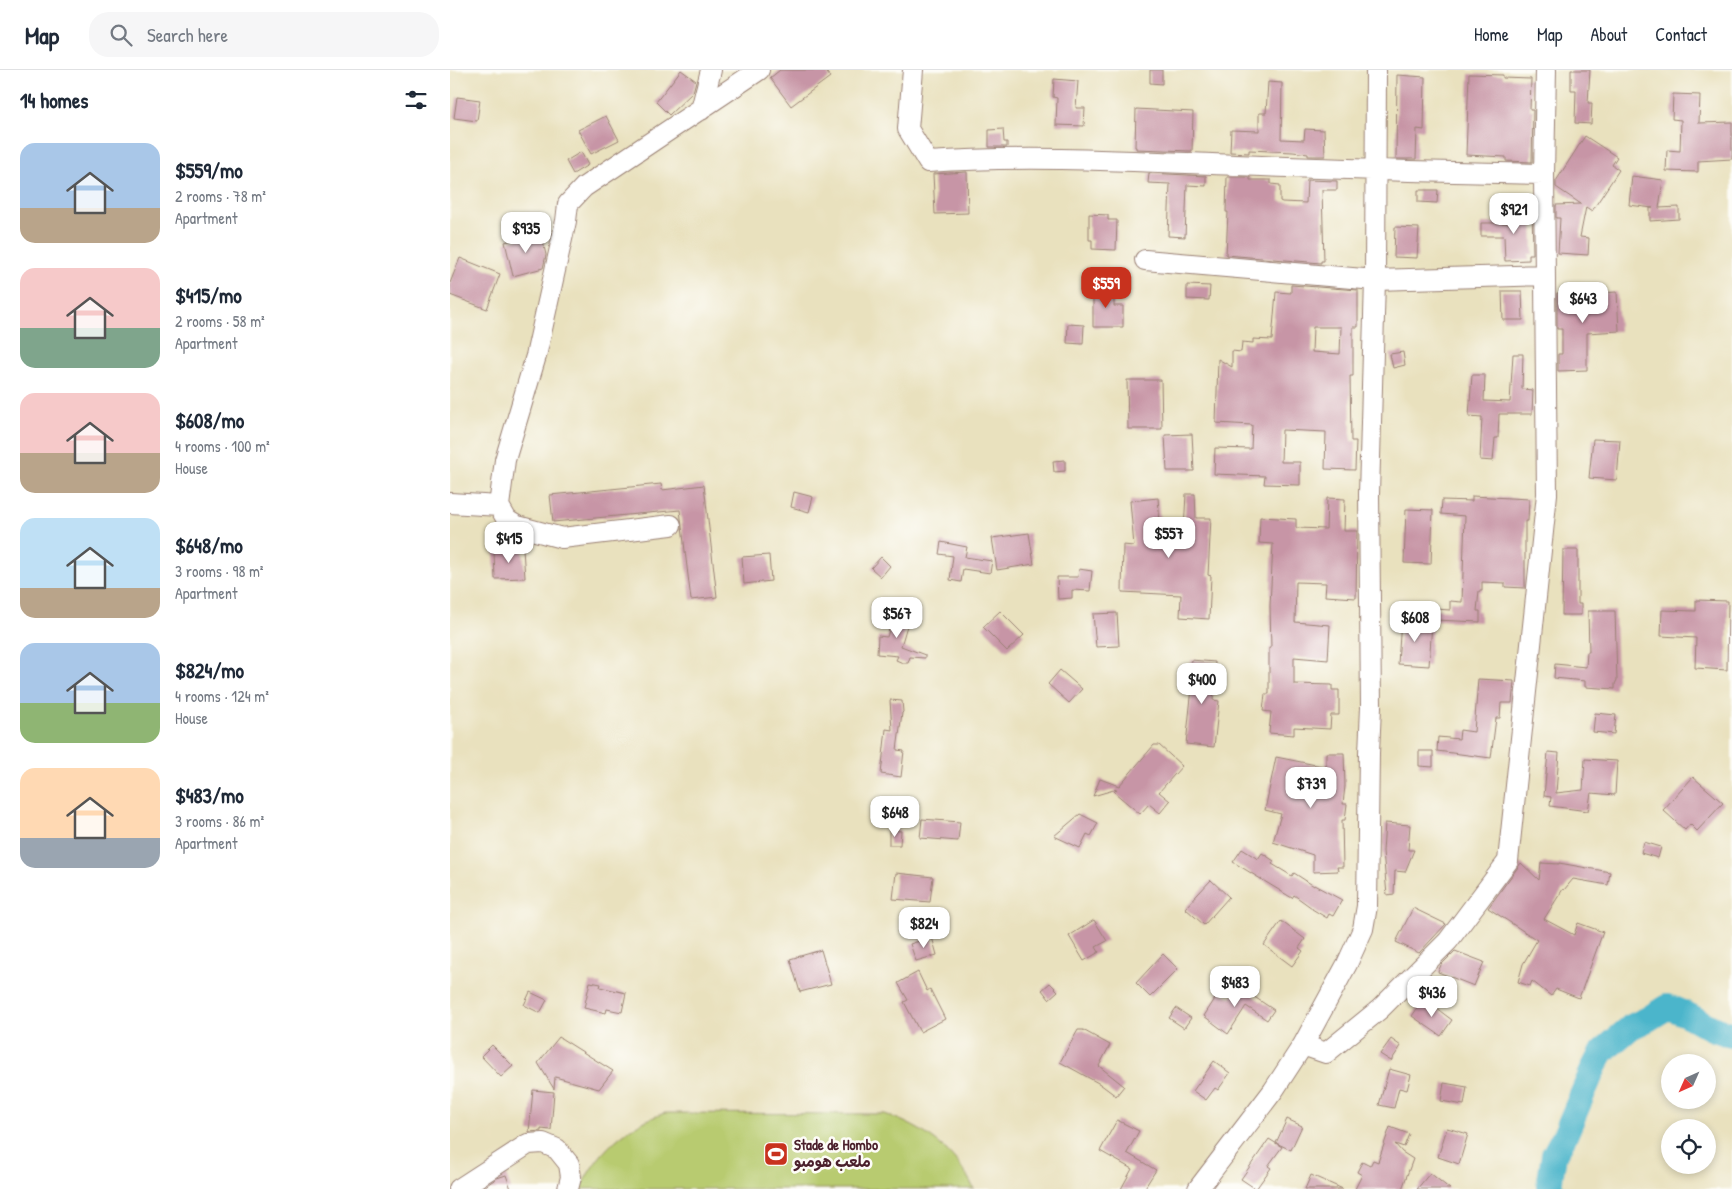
<!DOCTYPE html>
<html lang="en">
<head>
<meta charset="utf-8">
<style>
	:root { --surface:#fff; --page:#f6f6f7; --text:#1f2937; --muted:#747a83; --line:#e0e1e3; --accent:#c8321e }
	body { margin:0; font-family:"Patrick Hand","Playpen Sans Arabic",sans-serif; background:var(--page); color:var(--text); height:100vh; display:flex; flex-direction:column; font-size:19px; white-space:nowrap }
	* { box-sizing:border-box; margin:0 }
	p { font-size:16px; color:var(--muted) }
	.icon { flex:none; width:28px; height:28px; fill:none; stroke:currentColor; stroke-width:2; stroke-linecap:round; stroke-linejoin:round }
	.map { position:relative; flex:1; overflow:hidden }
	.panel { display:flex; flex-direction:column; background:var(--surface); width:450px }
	.panel>* { flex:none }
	.needle { width:32px; rotate:225deg }
	.buttons { position:absolute; left:1211px; top:984px; display:grid; gap:10px }
	.buttons a { display:grid; place-items:center; width:55px; height:55px; border-radius:50%; background:var(--surface); box-shadow:0 2px 8px #0003; font-size:25px }
	.price { position:absolute; translate:-50% -42px; padding:0 11px; border-radius:10px; background:#fff; color:#222; font-size:16px; line-height:32px; filter:drop-shadow(0 1px 2px #0008) }
	.price::after { content:''; position:absolute; left:50%; top:30px; width:15px; height:11px; margin-left:-8px; background:inherit; clip-path:polygon(0 0,100% 0,50% 100%) }
	.price.selected { background:var(--accent); color:#fff }
	ul { padding:0; list-style:none }
	li { display:flex; align-items:center; gap:15px; height:125px; padding:0 20px }
	li span { display:grid; place-items:center; flex:none; width:140px; height:100px; border-radius:15px; color:#555 }
	li>.icon { margin-inline-start:auto }
	span .icon { width:60px; height:60px; fill:#fffc; stroke-width:1 }
	li b { font-size:21px }
	h2 { display:flex; justify-content:space-between; align-items:center; height:60px; padding:0 20px; font-size:21px }
	header { display:flex; align-items:center; gap:30px; box-sizing:border-box; height:70px; padding:0 25px; background:var(--surface); border-bottom:1px solid var(--line) }
	header strong { font-size:24px }
	nav { display:flex; gap:28px; margin-inline-start:auto; font-size:18px }
	.search { width:350px; height:45px; background:var(--page); display:flex; align-items:center; gap:12px; box-sizing:border-box; padding:0 18px; border-radius:20px; color:var(--muted); font-size:19px }
	main { display:flex; flex:1; min-height:0 }
	.map>svg:first-child { display:block }
	.green { fill:#b8cb6f; stroke:#81754d }
	.lines { fill:none; stroke-linecap:round; stroke-linejoin:round }
	.river { stroke:#4cb5cb; stroke-width:26 }
	.building { fill:#c795a6; fill-rule:evenodd }
	.minor-casing { stroke:#9a8074; stroke-width:22 }
	.minor { stroke:#fff; stroke-width:20 }
	.labels { text-anchor:middle; stroke-width:5; stroke-linejoin:round; paint-order:stroke }
	.poi-label { font-size:15px; font-weight:bold; fill:#4a1f2b; stroke:#fdfcf7; text-anchor:start }
</style>
</head>
<body>
<header>
<strong>Map</strong>
<div class="search"><svg class="icon" aria-label="search" viewBox="0 0 24 24"><circle cx="10" cy="10" r="6"/><path d="M15 15l6 6"/></svg>Search here</div>
<nav><a>Home</a><a>Map</a><a>About</a><a>Contact</a></nav>
</header>
<main>
<section class="panel">
<h2>14 homes<svg class="icon" aria-label="filters" viewBox="0 0 24 24"><path d="M4 7h16M4 17h16"/><circle cx="9" cy="7" r="2"/><circle cx="15" cy="17" r="2"/></svg></h2>
<ul>
<li><span style="background:linear-gradient(#a9c7e8 65%,#b9a48a 0)"><svg class="icon" aria-label="home" viewBox="0 0 24 24"><path d="M3 11l9-7 9 7M6 9v11h12V9"/></svg></span><div><b>$559/mo</b><p>2 rooms · 78 m²</p><p>Apartment</p></div></li>
<li><span style="background:linear-gradient(#f6c9c9 60%,#7fa58c 0)"><svg class="icon" aria-label="home" viewBox="0 0 24 24"><path d="M3 11l9-7 9 7M6 9v11h12V9"/></svg></span><div><b>$415/mo</b><p>2 rooms · 58 m²</p><p>Apartment</p></div></li>
<li><span style="background:linear-gradient(#f6c9c9 60%,#b9a48a 0)"><svg class="icon" aria-label="home" viewBox="0 0 24 24"><path d="M3 11l9-7 9 7M6 9v11h12V9"/></svg></span><div><b>$608/mo</b><p>4 rooms · 100 m²</p><p>House</p></div></li>
<li><span style="background:linear-gradient(#bfe0f5 70%,#b9a48a 0)"><svg class="icon" aria-label="home" viewBox="0 0 24 24"><path d="M3 11l9-7 9 7M6 9v11h12V9"/></svg></span><div><b>$648/mo</b><p>3 rooms · 98 m²</p><p>Apartment</p></div></li>
<li><span style="background:linear-gradient(#a9c7e8 60%,#8fb573 0)"><svg class="icon" aria-label="home" viewBox="0 0 24 24"><path d="M3 11l9-7 9 7M6 9v11h12V9"/></svg></span><div><b>$824/mo</b><p>4 rooms · 124 m²</p><p>House</p></div></li>
<li><span style="background:linear-gradient(#ffd9b3 70%,#9aa5b1 0)"><svg class="icon" aria-label="home" viewBox="0 0 24 24"><path d="M3 11l9-7 9 7M6 9v11h12V9"/></svg></span><div><b>$483/mo</b><p>3 rooms · 86 m²</p><p>Apartment</p></div></li>
</ul>
</section>
<div class="map">
<svg width="1282" height="1119" viewBox="0 0 1282 1119">
	<rect width="100%" height="100%" fill="#fdfcf7"/>
	<filter id="ink" filterUnits="userSpaceOnUse"><feTurbulence type="fractalNoise" baseFrequency=".02" numOctaves="2"/><feDisplacementMap in="SourceGraphic" scale="10" xChannelSelector="R" yChannelSelector="G"/><feConvolveMatrix kernelMatrix="1 2 1 2 8 2 1 2 1" color-interpolation-filters="sRGB"/></filter>
	<filter id="wash" filterUnits="userSpaceOnUse"><feTurbulence type="fractalNoise" baseFrequency=".0096" numOctaves="4" result="noise"/><feDisplacementMap in="SourceGraphic" scale="20" xChannelSelector="R" yChannelSelector="G"/><feGaussianBlur stdDeviation="1.12" result="paint"/><feColorMatrix in="noise" values="0 0 0 0 0 0 0 0 0 0 0 0 0 0 0 0 0 1.4 0 .05"/><feComposite in="paint" operator="in"/></filter>
	<g filter="url(#wash)">
		<rect width="100%" height="100%" fill="#e9e1be"/>
		<path class="green" d="M215,1043l220,1c39,14 71,36 89,75h-394c18,-38 45,-63 85,-76z"/>
		<g class="lines">
			<path class="river" d="M1101,1119l-2,-3 5,-31 12,-22 28,-66 8,-15 29,-25 17,-8 19,-12c5,2 11,3 16,6 17,7 30,19 49,21"/>
		</g>
		<g id="blocks">
			<path class="building" d="M231,0l15,11 -3,11 -24,23 -13,-13z
				M330,0h45l5,7 -39,29 -21,-28z
				M700,0h12v14l-12,-1z
				M1121,0h19l-2,33h4l-1,21 -16,-1 1,-33h-5z
				M1019,4l34,1v3l28,1 -1,31h3l-1,52 -26,-1v-4l-40,-2z
				M947,5l28,2 -1,53 -7,-1 -1,30h-20z
				M604,9l24,2 -2,27h9l-1,18 -28,-1 1,-27 -4,-1z
				M818,12l14,1 -1,56 23,1 1,-11 19,1 1,26h-17v-2l-15,-2 -44,-2v3l-19,-1 1,-22 28,1v-18h7z
				M1223,24l27,1 -1,28 33,-1v37l-34,2v11l-32,-1 1,-21 13,1 1,-31 -9,-1z
				M7,27l23,3 -3,21 -23,-3z
				M686,39l57,3 -1,39 -56,-2v-2h-1z
				M156,46l13,24 -28,14 -13,-24z
				M553,59l1,13h3v5h-18v-17z
				M1135,66l32,21 -5,8 7,5 -27,41 -6,-4 -6,30 9,1 -1,17 -30,-2 2,-35h-4v-13l25,-1 -25,-17v-6z
				M131,82l7,13 -15,9 -7,-13z
				M517,102l1,41 -33,1 -2,-40z
				M699,103l57,3v10l-19,-1 -2,52 -17,-1 2,-52 -22,-1z
				M1182,106l31,4 -4,28 20,-1v12l-29,2v-13h3l-24,-3z
				M777,107h23v3h21v4l9,1v16l2,1 24,1 1,-23 30,1v9h-15l2,71h-3v2l-95,-8 2,-43h-2z
				M968,120h20l-1,13 -19,-1z
				M1069,135l13,2 1,47h-4v6l-24,1 -1,-25h-23v-13h37z
				M639,144l19,1v5h9l-1,30 -24,-1v-9h-3z
				M945,157l24,1 -2,30 -23,-1z
				M91,163l5,22 -3,13 -30,8 -8,-34z
				M10,188l40,16 -13,35 -37,-14v-12z
				M737,215l23,1 -1,14 -22,-1z
				M841,215l67,5v37h-5v49h-3l1,65h5l-1,29 -30,-1 1,-37 -44,-2 -1,32h19v23l-36,-1 1,-8 -51,-2 1,-26 36,1 1,-24 -36,-2 2,-64 14,8v-16l9,1 1,-10 11,1v-4l19,1 4,-48 15,1zM863,257h28l-1,27 -28,-2z
				M643,218h21v18h9v21h-30z
				M1052,221h20l1,29h-20z
				M1136,222v2l31,-2 2,39 -32,2v37l-29,1v-17h4v-25h-5v-36z
				M618,254l16,1 -1,19 -16,-1z
				M953,282l2,13 -12,3 -3,-14z
				M1063,284h10l-1,35 11,1 -1,24h-33l-1,24h-3l-2,23 -13,-1 2,-43 -13,-1 3,-41h13l-1,26 26,1z
				M677,310h34l1,49h-34z
				M742,364l2,37h-27l-2,-36z
				M1143,369l27,1 -3,40 -28,-2z
				M615,390v11l-11,1 -1,-11z
				M211,414l1,6 42,-5 13,112 -26,3 -11,-90 -127,12 -3,-27z
				M344,422l19,5 -4,15 -18,-5z
				M736,424h9l1,24h15l-3,57 3,1 -2,43 -29,-2 1,-22 -59,-3 1,-47 11,1 -4,-45 28,-3 4,49 21,1z
				M1022,426l57,3 -1,22h-3v67l-20,-1v-4l-23,-1v9h-3l-2,20h3v11l-45,-2v-11l15,1v-9l12,1 3,-86 -24,-2 1,-14 30,1z
				M877,428l18,1 -1,32h13l-1,67 -31,-2 1,-13 -30,-1 -1,40 35,3 -2,35 -34,-3v27l38,1v5h7v25h-8l-1,14 -36,-2v8l-25,-2 2,-21 -8,-1 2,-17h4v-46h2l-1,-42 3,-62 -14,-1 1,-26 36,2v9l30,1z
				M956,439l27,1 -2,54 -27,-1z
				M579,463l5,31 -37,6 -5,-32z
				M491,472l26,5 -2,10 27,4 -2,12 -27,-4 -2,13 -11,-2 3,-24 -14,-2z
				M73,479l2,29 -30,1 -1,-28z
				M1113,480h15v54h3v11h-19z
				M319,485l2,26 -27,3 -2,-27z
				M431,487l9,9 -9,11 -10,-9z
				M629,499l13,2 -2,20 -18,-1v8l-14,1 -1,-22h21z
				M1246,530l32,1 -1,69 -32,-2 1,-30 -35,-2 1,-26 34,1z
				M445,538l16,4 -10,34 24,9v3l-15,-1 -2,6h-5l-7,-3 2,-4 -21,-2 1,-18 9,1z
				M550,541l24,24 -17,16 -24,-24z
				M1138,541h27l2,69 -2,4v5l-30,-2v-6l-31,-3 1,-14 31,3 1,-15h2z
				M667,543l2,33 -23,1 -3,-33z
				M951,550l31,3 -3,43 -31,-2z
				M741,590l24,2 -2,38 6,1 -5,46 -28,-3 6,-56h-2z
				M610,600l22,19 -13,14 -21,-19z
				M1028,609l36,2 -2,22h-11l-1,15h-4l-5,40 -54,-7 1,-14 21,2 1,-9 14,2z
				M440,630l12,1 1,11 -1,1 -5,37 7,1 -3,26 -20,-3 5,-45 6,1z
				M1145,643l21,2 -2,19 -21,-2z
				M704,675h5l23,21 -23,26 11,9 -10,12 -11,-9 -9,10 -26,-22 3,-3 -24,7 7,-17 19,7z
				M969,681h14v16l-14,-1z
				M1098,682l11,1 -3,40 27,-3 2,-31 32,2 -2,34 -24,-2 -3,18 -38,-5 1,-9 -7,-1z
				M876,683h18l1,33 -2,18h4l-2,16h-3l1,47h-6l1,4 -25,1v-17l-40,-13 8,-28 -16,-4 11,-53 50,10z
				M1243,707l30,26 -26,28 -7,-7 -5,6 -22,-20z
				M630,744l18,9 -7,13 -4,-2 -7,14 -26,-12z
				M472,749l38,3 -2,19 -38,-3z
				M935,753l25,2 -2,25h6l-9,22 -10,-1 -1,23 -7,1 -4,-44z
				M439,760l12,1 -1,14h-11z
				M1194,772l17,5 -3,11 -17,-5z
				M792,779l16,10 4,-6 12,8 -2,3 20,12 2,-3 20,13v-1l28,15 -9,16 -4,-2 -2,4 -15,-9v-1l-18,-13 -2,3 -59,-36z
				M1071,793l18,17 2,-17 18,1v-1l51,9 -2,13 -35,-6 -9,11 -1,-1 -19,30 30,16 4,-12 25,9 -24,66 -23,-9 -5,7 -19,-15 -2,5 -12,-4 5,-18 14,-24 -49,-32z
				M446,803l37,4 -3,25 -37,-3z
				M761,810l18,17 -25,28 -19,-17z
				M963,838l33,16 -27,29 -23,-11z
				M644,850l13,21 -11,6 3,5 -15,9 -15,-25z
				M831,851l24,18 -6,9 4,3 -11,15 -28,-21z
				M482,867l5,18 -21,6 -6,-17z
				M371,880l10,34 -31,8 -10,-33z
				M1005,881l29,11 -10,24 -36,-14 3,-7z
				M713,884l15,15 -28,28 -14,-14z
				M468,902l9,19 3,-2 15,30 -25,13 -16,-30 4,-2 -10,-17z
				M140,912l11,2 -1,3 26,6 -4,19 -15,-3 -1,4 -22,-5z
				M600,913l8,8 -9,8 -7,-9z
				M791,913l14,9 -2,4 21,14 -7,10 -21,-14 -18,28 -24,-18 16,-25 11,7z
				M80,922l17,8 -7,13 -16,-8z
				M974,929l28,21 -11,16 -29,-20z
				M726,938l15,10 -7,10 -15,-10z
				M628,960h5l27,15 -11,21 25,20 -8,10 -16,-12 -40,-22z
				M109,967l54,34 -14,18 -44,-12 -1,12 -16,-26z
				M941,969l10,7 -10,15 -11,-7z
				M42,975l21,21 -12,11 -20,-21z
				M764,991l16,12 -12,17 -3,-2 -9,12 -13,-9z
				M939,999l22,6 -4,15 -8,-2 -5,20 -15,-3z
				M994,1013l23,4 -3,18 -23,-4z
				M83,1020l21,2 -3,38 -10,-1v2l-12,1z
				M837,1049l15,7 -11,24 -15,-7z
				M667,1050l22,11 -12,22 29,17 -12,19h-23l11,-20 -32,-18z
				M940,1057l19,7 -5,13 -9,-3 7,8 11,7 -11,30h-47l7,-14 -5,-3 5,-10 8,4 3,-6 5,2z
				M997,1058l21,6 -9,30 -21,-7z
				M819,1069l13,8 -14,19 3,2 -15,21 -15,-10z
				M980,1103l20,16h-33z
				M56,1105l5,14h-30l16,-11z
				M861,1105l32,14h-38z"/>
		</g>
	</g>
	<g filter="url(#ink)">
		<use href="#blocks" fill-opacity="0" stroke="#9a8074" stroke-width="1"/>
		<g class="lines">
			<defs>
				<path id="minor" d="M463,0l-5,59 20,33c101,-7 204,-1 306,3 103,4 206,7 310,9
					M251,40l10,-40
					M695,190l230,20 170,-5
					M0,433l49,3
					M221,455l-109,13 -45,-12 -10,-6 -8,-14 6,-46 31,-104 30,-135 2,-17 16,-17 175,-117
					M853,975l23,8 54,-44 68,-68 60,-80 39,-367 -3,-320 2,-104
					M9,1119l69,-45 15,-1 14,6 12,15 2,13 -3,12
					M748,1119l75,-98 30,-46 44,-81 16,-35 4,-23 2,-153 2,-46 -2,-213 6,-214 1,-210"/>
			</defs>
			<use href="#minor" class="minor-casing"/>
			<use href="#minor" class="minor"/>
		</g>
	</g>
	<defs>
		<symbol id="stadium-square" viewBox="-11 -11 22 22"><rect x="-9" y="-9" width="18" height="18" rx="4" fill="#c8321e" stroke="#fdfcf7"/><path d="M0-5a6.5 5 0 1 0 0 10a6.5 5 0 1 0 0-10ZM-3.5-1.8h7v3.6h-7Z" fill="#fff"/></symbol>
	</defs>
	<g fill-rule="evenodd">
		<use href="#stadium-square" x="312" y="1070" width="28" height="28"/>
	</g>
	<g class="labels">
		<g class="poi-label">
			<text x="344" y="1080">Stade de Hombo<tspan x="344" dy="17">ملعب هومبو</tspan></text>
		</g>
	</g>
</svg>
<div class="buttons">
<a><svg class="needle" viewBox="-14 -14 28 28"><path d="M0-13l5 13h-10z" fill="#e53935"/><path d="M0 13l5-13h-10z" fill="#747a83"/></svg></a>
<a><svg class="icon" aria-label="locate" viewBox="0 0 24 24"><circle cx="12" cy="12" r="6"/><path d="M12 2v4M12 18v4M2 12h4M18 12h4"/></svg></a>
</div>
<b class="price" style="left:1064px;top:165px">$921</b>
<b class="price" style="left:76px;top:184px">$935</b>
<b class="price selected" style="left:656px;top:239px">$559</b>
<b class="price" style="left:1133px;top:254px">$643</b>
<b class="price" style="left:719px;top:489px">$557</b>
<b class="price" style="left:59px;top:494px">$415</b>
<b class="price" style="left:447px;top:569px">$567</b>
<b class="price" style="left:965px;top:573px">$608</b>
<b class="price" style="left:752px;top:635px">$400</b>
<b class="price" style="left:861px;top:739px">$739</b>
<b class="price" style="left:445px;top:768px">$648</b>
<b class="price" style="left:474px;top:879px">$824</b>
<b class="price" style="left:785px;top:938px">$483</b>
<b class="price" style="left:982px;top:948px">$436</b>
</div>
</main>
</body>
</html>
